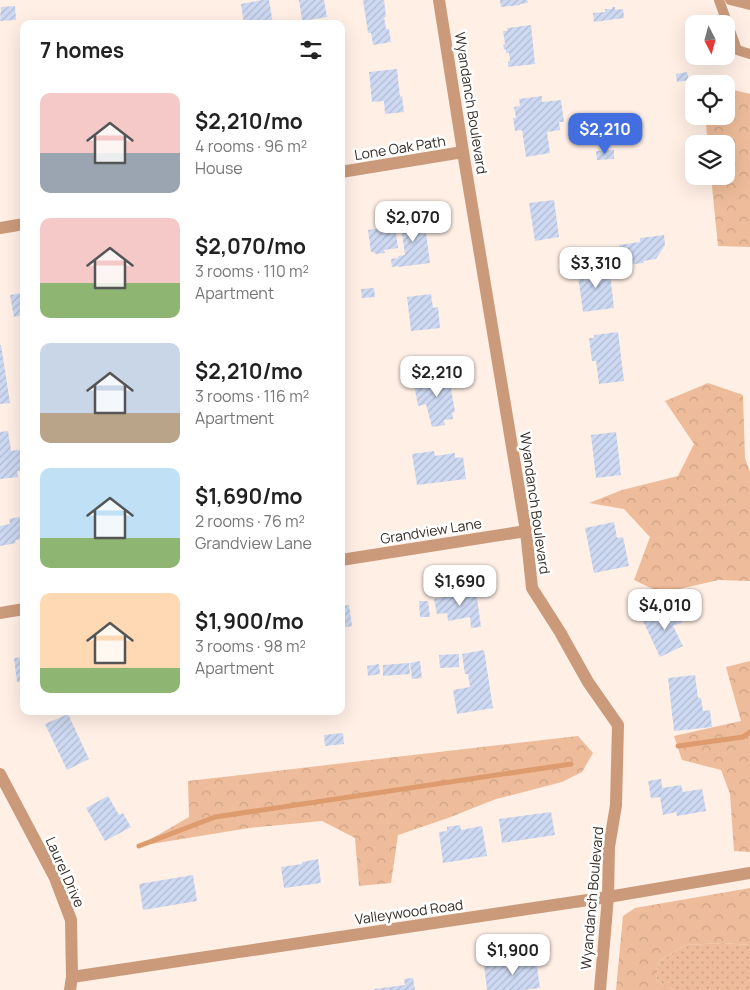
<!DOCTYPE html>
<html lang="en">
<head>
<meta charset="utf-8">
<style>
	:root { --surface:#fff; --page:#f6f6f6; --text:#222; --muted:#767676; --accent:#426ee0 }
	body { margin:0; font-family:Manrope,sans-serif; background:var(--page); color:var(--text); height:100vh; display:flex; flex-direction:column; font-size:19px; white-space:nowrap }
	* { box-sizing:border-box; margin:0 }
	p { font-size:16px; color:var(--muted) }
	.icon { flex:none; width:28px; height:28px; fill:none; stroke:currentColor; stroke-width:2; stroke-linecap:round; stroke-linejoin:round }
	.map { position:relative; flex:1; overflow:hidden }
	.drawer { position:absolute; left:20px; top:20px; width:325px; height:695px; display:flex; flex-direction:column; background:var(--surface); border-radius:10px; box-shadow:0 5px 20px #0002 }
	.drawer>* { flex:none }
	.needle { width:32px; rotate:174deg }
	.controls { position:absolute; left:685px; top:15px; display:grid; gap:10px }
	.controls a { display:grid; place-items:center; width:50px; height:50px; border-radius:10px; background:var(--surface); box-shadow:0 5px 20px #0002; font-size:25px }
	.price { position:absolute; translate:-50% -42px; padding:0 11px; border-radius:10px; background:#fff; color:#222; font-size:16px; line-height:32px; filter:drop-shadow(0 1px 2px #0008) }
	.price::after { content:''; position:absolute; left:50%; top:30px; width:15px; height:11px; margin-left:-8px; background:inherit; clip-path:polygon(0 0,100% 0,50% 100%) }
	.price.current { background:var(--accent); color:#fff }
	ul { padding:0; list-style:none }
	li { display:flex; align-items:center; gap:15px; height:125px; padding:0 20px }
	li span { display:grid; place-items:center; flex:none; width:140px; height:100px; border-radius:10px; color:#555 }
	li>.icon { margin-inline-start:auto }
	span .icon { width:60px; height:60px; fill:#fffc; stroke-width:1 }
	li b { font-size:21px }
	h2 { display:flex; justify-content:space-between; align-items:center; height:60px; padding:0 20px; font-size:21px }
	.map>svg:first-child { display:block }
	.grass { fill:url(#grass-dots) }
	.forest { fill:url(#forest-crowns) }
	.lines { fill:none; stroke-linecap:round; stroke-linejoin:round }
	.stream { stroke:#de9b6d; stroke-width:5 }
	.building { fill:url(#building-hatch) }
	.lane { stroke:#ca9a7a; stroke-width:10 }
	.street { stroke:#ca9a7a; stroke-width:12 }
	.labels { text-anchor:middle; stroke-width:5; stroke-linejoin:round; paint-order:stroke }
	.street-label { font-size:14px; fill:#362c25; stroke:#fff }
</style>
</head>
<body>
<div class="map">
<svg width="750" height="990" viewBox="0 0 750 990">
	<defs>
		<pattern id="grass-dots" width="8" height="8" patternUnits="userSpaceOnUse" patternTransform="scale(1.25)"><rect width="8" height="8" fill="#eebc9a"/><path d="M2 2h.1M6 6h.1" fill="none" stroke="#cda285" stroke-width="1.8" stroke-linecap="round"/></pattern>
		<pattern id="forest-crowns" width="20" height="18" patternUnits="userSpaceOnUse" patternTransform="scale(1.25)"><rect width="20" height="18" fill="#eebc9a"/><path d="M2 6a3 3 0 1 1 6 0M12 15a3 3 0 1 1 6 0" fill="none" stroke="#cda285"/></pattern>
		<pattern id="building-hatch" width="6" height="6" patternUnits="userSpaceOnUse" patternTransform="scale(1.25)"><rect width="6" height="6" fill="#cdd9f2"/><path d="M-1 1l2-2M0 6l6-6M5 7l2-2" fill="none" stroke="#b1bacf"/></pattern>
	</defs>
	<rect width="100%" height="100%" fill="#ffefe5"/>
	<path class="grass" d="M723,943l27,2v45h-77l-17,-10 3,-19 26,-16z"/>
	<path class="forest" d="M726,88l24,6v153l-32,-1 -7,-70h15v-32h-18l-3,-28h21z
		M708,383l35,12 2,63 5,14v109l-31,-1 -58,13 -27,-13 16,-43 -26,-28 -35,-6 33,-13 56,-14 16,-32 -29,-43z
		M750,661v191l-16,-1 -4,-57 -9,-24 -39,-10 -8,-24 67,-15 -15,-54z
		M578,736l15,17 -11,19 -20,10 -66,17 -48,19 -50,17 -7,48 -32,3 -4,-48 -33,-17 -73,7 -110,18 50,-29 -1,-36z
		M750,888v57l-27,-2 -38,2 -26,16 -3,19 17,10h-57l7,-74 12,-8z"/>
	<g class="lines">
		<path class="stream" d="M678,746l65,-9 7,-5
			M139,846l76,-29 356,-53"/>
	</g>
	<path class="building" d="M262,0h7l4,24h-29l-3,-20z
		M299,0h25l3,17 -25,4z
		M363,0h21l2,17h-2l2,12h3l2,13 -18,3 -2,-12h-3z
		M500,0h27l1,3 -8,1v1l-19,2z
		M15,6l1,14 -16,1 1,-14z
		M612,7h3v3l8,-1 1,9 -30,4 -1,-9 12,-1v-3h7z
		M531,25l4,39 -27,3v-5l2,-1 -1,-8h-3v-4l-2,1 -1,-5 2,-1 -2,-13h4v-3z
		M397,69l3,28 2,-1 2,16 -19,2 -1,-13 -12,1 -3,-30z
		M687,72l2,8 -12,2 -1,-8z
		M542,96v6l19,-2 3,22h-5l1,8 -13,2 3,21 -24,4 -4,-27 -7,1 -2,-13h3l-2,-11 6,-1 -1,-7z
		M614,150v9l-17,1 -1,-9z
		M554,200l5,37 -24,4 -6,-38z
		M418,215l3,3h3l6,45 -32,4v-1l-6,1 -1,-8 7,-1v-2l7,-1 -5,-37z
		M395,226l3,22 -14,2 1,3 -9,1 -3,-2h-2l-3,-22z
		M664,235l1,10 -9,14 -13,2 1,2 -22,2 -3,-20 21,-3v-4z
		M609,266l5,42 -31,4 -6,-42z
		M24,284v31l-10,2 -4,-22 13,-2 -2,-8z
		M374,288l1,9 -13,1 -1,-9z
		M431,294l2,14 5,-1 2,21 -29,3 -4,-34z
		M618,332l6,49 -25,3 -3,-23h-4l-3,-23h5v-3z
		M0,345h1l9,58 -10,1z
		M448,371l7,41 -3,1 1,6 -9,1 1,5 -13,2 -6,-23 -8,2 -4,-21 16,-3 -1,-8z
		M8,431l3,20 13,-2v21l-7,1 1,6 -18,2v-47z
		M616,432l5,43 -25,3 -5,-43z
		M434,451l1,5 20,-3v5l8,-1 3,22 -49,6 -5,-31z
		M24,516v23l-9,1 1,3 -16,3v-20l10,-2 -1,-5z
		M614,522l3,16 6,-1 6,29 -35,7 -9,-45z
		M476,591l5,36 -10,1 -1,-11 -22,4 -1,-8 -10,1 -3,-15 11,-2 1,-2z
		M419,601h9l2,16h-10z
		M349,605l3,21 -11,2v-22z
		M676,609l6,11 -1,3 -8,3 10,20 -23,11 -17,-36 25,-11z
		M484,650l9,58 -36,6 -4,-24 17,-3 -2,-13h-3l-3,-20z
		M459,654v13l-19,1 -1,-13z
		M24,657v25h-7l-3,-24z
		M420,661l2,17 -10,1 -2,-16z
		M409,663l1,11 -27,2v-11z
		M379,664l1,10 -12,2 -1,-10z
		M695,675l3,23h3l2,13 7,-1 2,17 -38,4 -6,-53z
		M68,714l21,45 -22,11 -22,-46z
		M343,733l1,11 -19,2 -1,-11z
		M661,779l1,9 19,-3 2,7 19,-3 4,22 -29,5 -1,-4 -13,3 -3,-18 -9,1 -3,-17z
		M108,796l11,19 4,-2 8,14 -26,14 -19,-33z
		M551,812l4,23 -53,8 -3,-24z
		M460,825l1,5 21,-4 5,30 -44,7 -4,-31 8,-1v-4z
		M318,859l3,24 -37,5 -3,-21 21,-3v-2z
		M193,875l4,26 -54,9 -4,-26z
		M536,960l4,28 -17,2h-36l-3,-24z
		M413,978l2,12h-41v-1l31,-4 -1,-6z"/>
	<g class="lines">
		<path class="lane" d="M719,0l18,50 13,4
			M730,0l20,5"/>
		<path class="street" d="M439,0l24,152 63,379 6,57 28,44 28,50 30,43 -2,80 -7,42 -1,50 -8,93
			M341,172l122,-20
			M0,228l24,-4
			M341,560l185,-29
			M0,613l24,-4
			M0,774l55,104 16,42 1,57 -2,13
			M72,977l536,-80 142,-24"/>
	</g>
	<g class="labels">
		<g class="street-label">
			<text transform="translate(471 103) rotate(81)" y="5">Wyandanch Boulevard</text>
			<text transform="translate(400 148) rotate(-9)" y="5">Lone Oak Path</text>
			<text transform="translate(535 503) rotate(82)" y="5">Wyandanch Boulevard</text>
			<text transform="translate(431 531) rotate(-9)" y="5">Grandview Lane</text>
			<text transform="translate(65 872) rotate(66)" y="5">Laurel Drive</text>
			<text transform="translate(592 898) rotate(-85)" y="5">Wyandanch Boulevard</text>
			<text transform="translate(409 912) rotate(-8)" y="5">Valleywood Road</text>
		</g>
	</g>
</svg>
<div class="controls">
<a><svg class="needle" viewBox="-14 -14 28 28"><path d="M0-13l5 13h-10z" fill="#e53935"/><path d="M0 13l5-13h-10z" fill="#767676"/></svg></a>
<a><svg class="icon" aria-label="locate" viewBox="0 0 24 24"><circle cx="12" cy="12" r="6"/><path d="M12 2v4M12 18v4M2 12h4M18 12h4"/></svg></a>
<a><svg class="icon" aria-label="layers" viewBox="0 0 24 24"><path d="M12 4l9 5-9 5-9-5zM3 14l9 5 9-5"/></svg></a>
</div>
<b class="price current" style="left:605px;top:155px">$2,210</b>
<b class="price" style="left:413px;top:243px">$2,070</b>
<b class="price" style="left:596px;top:289px">$3,310</b>
<b class="price" style="left:437px;top:398px">$2,210</b>
<b class="price" style="left:460px;top:607px">$1,690</b>
<b class="price" style="left:665px;top:631px">$4,010</b>
<b class="price" style="left:513px;top:976px">$1,900</b>
<section class="drawer">
<h2>7 homes<svg class="icon" aria-label="filters" viewBox="0 0 24 24"><path d="M4 7h16M4 17h16"/><circle cx="9" cy="7" r="2"/><circle cx="15" cy="17" r="2"/></svg></h2>
<ul>
<li><span style="background:linear-gradient(#f6c9c9 60%,#9aa5b1 0)"><svg class="icon" aria-label="home" viewBox="0 0 24 24"><path d="M3 11l9-7 9 7M6 9v11h12V9"/></svg></span><div><b>$2,210/mo</b><p>4 rooms · 96 m²</p><p>House</p></div></li>
<li><span style="background:linear-gradient(#f6c9c9 65%,#8fb573 0)"><svg class="icon" aria-label="home" viewBox="0 0 24 24"><path d="M3 11l9-7 9 7M6 9v11h12V9"/></svg></span><div><b>$2,070/mo</b><p>3 rooms · 110 m²</p><p>Apartment</p></div></li>
<li><span style="background:linear-gradient(#c9d6e8 70%,#b9a48a 0)"><svg class="icon" aria-label="home" viewBox="0 0 24 24"><path d="M3 11l9-7 9 7M6 9v11h12V9"/></svg></span><div><b>$2,210/mo</b><p>3 rooms · 116 m²</p><p>Apartment</p></div></li>
<li><span style="background:linear-gradient(#bfe0f5 70%,#8fb573 0)"><svg class="icon" aria-label="home" viewBox="0 0 24 24"><path d="M3 11l9-7 9 7M6 9v11h12V9"/></svg></span><div><b>$1,690/mo</b><p>2 rooms · 76 m²</p><p>Grandview Lane</p></div></li>
<li><span style="background:linear-gradient(#ffd9b3 75%,#8fb573 0)"><svg class="icon" aria-label="home" viewBox="0 0 24 24"><path d="M3 11l9-7 9 7M6 9v11h12V9"/></svg></span><div><b>$1,900/mo</b><p>3 rooms · 98 m²</p><p>Apartment</p></div></li>
</ul>
</section>
</div>
</body>
</html>
